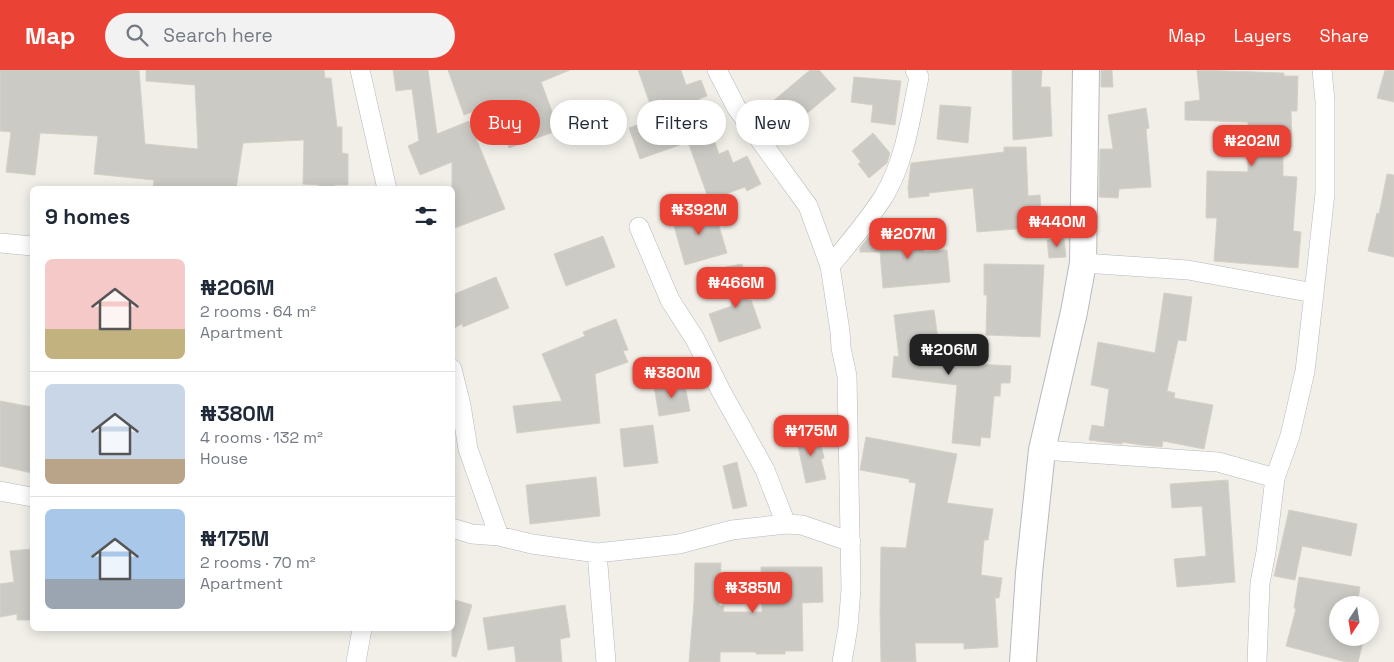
<!DOCTYPE html>
<html lang="en">
<head>
<meta charset="utf-8">
<style>
	:root { --surface:#fff; --page:#f2f2f3; --text:#1f2937; --muted:#747a83; --line:#e0e1e3; --accent:#ea4335 }
	body { margin:0; font-family:"Space Grotesk",sans-serif; background:var(--page); color:var(--text); height:100vh; display:flex; flex-direction:column; font-size:19px; white-space:nowrap }
	* { box-sizing:border-box; margin:0 }
	p { font-size:16px; color:var(--muted) }
	.icon { flex:none; width:28px; height:28px; fill:none; stroke:currentColor; stroke-width:2; stroke-linecap:round; stroke-linejoin:round }
	.map { position:relative; flex:1; overflow:hidden }
	.drawer { position:absolute; left:30px; top:116px; width:425px; height:445px; display:flex; flex-direction:column; background:var(--surface); border-radius:8px; box-shadow:0 2px 12px #0003 }
	.drawer>* { flex:none }
	.banner { position:absolute; left:470px; top:30px; width:475px; height:45px; display:flex; gap:10px }
	.needle { width:32px; rotate:192deg }
	.tools { position:absolute; left:1329px; top:526px; display:grid; gap:10px }
	.tools a { display:grid; place-items:center; width:50px; height:50px; border-radius:50%; background:var(--surface); box-shadow:0 2px 12px #0003; font-size:25px }
	.price { position:absolute; translate:-50% -42px; padding:0 11px; border-radius:10px; background:var(--accent); color:#fff; font-size:16px; line-height:32px; filter:drop-shadow(0 1px 2px #0008) }
	.price::after { content:''; position:absolute; left:50%; top:30px; width:15px; height:11px; margin-left:-8px; background:inherit; clip-path:polygon(0 0,100% 0,50% 100%) }
	.price.on { background:#222; color:#fff }
	ul { padding:0; list-style:none }
	li { display:flex; align-items:center; gap:15px; height:125px; padding:0 15px }
	li+li { border-top:1px solid var(--line) }
	li span { display:grid; place-items:center; flex:none; width:140px; height:100px; border-radius:8px; color:#555 }
	li>.icon { margin-inline-start:auto }
	span .icon { width:60px; height:60px; fill:#fffc; stroke-width:1 }
	li b { font-size:21px }
	h2 { display:flex; justify-content:space-between; align-items:center; height:60px; padding:0 15px; font-size:21px }
	.tag { padding:0 18px; border-radius:22px; background:var(--surface); box-shadow:0 2px 12px #0003; font-size:18px; line-height:45px }
	.tag.on { background:var(--accent); color:#fff }
	header { display:flex; align-items:center; gap:30px; box-sizing:border-box; height:70px; padding:0 25px; background:var(--accent); color:#fff }
	header strong { font-size:24px }
	nav { display:flex; gap:28px; margin-inline-start:auto; font-size:18px }
	.search { width:350px; height:45px; background:var(--page); display:flex; align-items:center; gap:12px; box-sizing:border-box; padding:0 18px; border-radius:28px; color:var(--muted); font-size:19px }
	.map>svg:first-child { display:block }
	.building { fill:#cccac5; stroke:#d6d1c6 }
	.lines { fill:none; stroke-linecap:round; stroke-linejoin:round }
	.street-casing { stroke:#b5b8bc; stroke-width:20 }
	.secondary-casing { stroke:#b6babf; stroke-width:28 }
	.street { stroke:#fff; stroke-width:19 }
	.secondary { stroke:#fff; stroke-width:26 }
</style>
</head>
<body>
<header>
<strong>Map</strong>
<div class="search"><svg class="icon" aria-label="search" viewBox="0 0 24 24"><circle cx="10" cy="10" r="6"/><path d="M15 15l6 6"/></svg>Search here</div>
<nav><a>Map</a><a>Layers</a><a>Share</a></nav>
</header>
<div class="map">
<svg width="1394" height="592" viewBox="0 0 1394 592">
	<rect width="100%" height="100%" fill="#f1efe8"/>
	<path class="building" d="M0,0h139l6,74 53,5 -3,-64 -49,-4v-11h178l1,8h6l6,49h5v26l6,1v31h-13v4h-16v-4l-16,-1 1,-44 -61,3 -7,46h-83l1,-9 -60,-6 4,-38 -58,-3 -5,42 -29,-3 5,-40 -11,-1z
		M393,0h35l9,64 32,-13 36,88 -53,20v-67l-32,13 -12,-29 11,-5 -7,-52 -16,2z
		M448,0h122l-29,12 18,48 -50,18 -16,-44 -29,11z
		M638,0h43l5,15 15,-5 6,16 -8,3 20,55 9,-4 5,13 14,-7 14,28 -14,7 -2,-4 -36,13 -21,-58 -48,17 -11,-31 26,-10z
		M810,0h9l17,19 -56,47 -20,-24z
		M1012,0h30l-1,17h9l2,49 -39,4z
		M1101,0h11l1,17h-12z
		M1197,0l87,3v3h14l-1,35h-6l1,36h-9v29l14,1 -4,54 8,1 -3,36 -84,-7 3,-43h-11l1,-47 41,1v-50l-63,-2v-18l15,-2z
		M1385,0h9v32l-17,-4z
		M854,7l47,4 -6,44 -24,-3 2,-17 -22,-3z
		M940,35l31,2 -3,36 -31,-4z
		M1146,38l3,20 -3,1 5,58 -32,2 -1,9 -19,-1 1,-48h13l-5,-34z
		M873,63l17,20 -3,10 -18,15 -11,-14 3,-2 -9,-11z
		M1004,77h22l2,49 12,-1 2,32 -65,5 -4,-44 -44,5v3l-20,2 -1,-10 3,-25 93,-11z
		M1387,104l7,1v82l-26,-6 9,-38 2,1z
		M713,136l14,47 -42,12 -13,-46z
		M922,160l2,22 23,-2 3,32 -67,6 -3,-36h-20v-4l9,-12h18v-3z
		M603,166l12,31 -49,19 -12,-32z
		M1064,168l2,19 -17,1 -2,-18z
		M742,194l6,37 3,-1 10,28 -42,14 -10,-28 23,-8 -6,-39z
		M984,194l60,1 -4,72 -54,-2 1,-40h-3z
		M496,207l13,31 -46,19 -1,-3 -10,5v-34z
		M1164,223l28,4 -6,44 -8,-1 -11,51 8,2 -1,5 39,7 -9,44 -41,-8 -1,6 -21,-2 -19,-3v2l-10,-1 -23,-3 3,-15 12,2 5,-38 -18,-4 7,-43 57,11z
		M934,240l7,52 70,4 -1,17h-9l-1,13h-6l-4,42 -9,-1 -1,9 -28,-3 5,-58 -65,-8 2,-21 5,1 -5,-42z
		M616,249l12,31 -5,1 5,11 -33,12 5,49 -83,10 -4,-27 49,-5 -20,-47 43,-18 -2,-4z
		M684,311l6,30 -31,5 -5,-30z
		M0,331l32,6v66l-32,-7z
		M653,355l5,38 -34,4 -4,-38z
		M818,362l6,26 -3,1 5,20 -20,4 -10,-46z
		M866,367l91,17 -10,49 46,6 -5,31h-4l-3,35 21,3 -3,20h-4l3,49 -34,2v-6h-49l1,19h-35l-1,-49 1,-66 25,1 10,-65 -7,-1v-3l-49,-9z
		M737,392l10,44 -14,3 -10,-43z
		M596,407l4,39 -70,8 -4,-39z
		M1228,410l7,102 -58,5 -3,-28 32,-3 -4,-50 -30,2 -2,-24z
		M1289,440l68,14 -6,32 -49,-10 -7,34 -21,-4z
		M32,479v71h-15v-6l-17,3v-33l14,-2 -4,-31z
		M695,493h26l-2,43h5l-1,6h39l-1,-45h61l1,35 -21,1 1,48h-18v3h-29v-2h-36v10h-31l5,-60z
		M1299,507l61,10 -3,18h-19v33h26l-6,24h-12l-60,-16 10,-37 -2,-1z
		M452,529l20,6 -16,52 -4,-1z
		M565,535l5,32 -10,2 2,23h-46l-2,-16 -26,4 -5,-32z"/>
	<g class="lines">
		<defs>
			<path id="street" d="M360,0l27,119
				M717,0l19,37 72,99 22,60 10,65 1,17 6,28 4,213 -3,38 -6,35
				M639,157l31,73 25,39 26,52 44,79 21,54
				M0,173l32,3
				M1083,193l105,7 126,23
				M830,196c19,-23 38,-45 54,-70 21,-35 27,-80 35,-119l-4,-7
				M452,299l9,36 7,44 31,87
				M1042,380l176,12 57,16 -9,74 -6,31 -3,79
				M1275,408l15,-42 15,-65 9,-78 11,-100v-92l-3,-31
				M0,421l32,6
				M452,458l20,6 27,2 33,8 65,9 82,-9 53,-14 54,-6 16,1 49,17
				M597,483l9,109
				M356,592l6,-33"/>
			<path id="secondary" d="M1023,592l6,-89 13,-123 32,-138 9,-49 3,-193"/>
		</defs>
		<use href="#street" class="street-casing"/>
		<use href="#secondary" class="secondary-casing"/>
		<use href="#street" class="street"/>
		<use href="#secondary" class="secondary"/>
	</g>
</svg>
<div class="tools">
<a><svg class="needle" viewBox="-14 -14 28 28"><path d="M0-13l5 13h-10z" fill="#e53935"/><path d="M0 13l5-13h-10z" fill="#747a83"/></svg></a>
</div>
<b class="price" style="left:1252px;top:97px">₦202M</b>
<b class="price" style="left:699px;top:166px">₦392M</b>
<b class="price" style="left:1057px;top:178px">₦440M</b>
<b class="price" style="left:908px;top:190px">₦207M</b>
<b class="price" style="left:736px;top:239px">₦466M</b>
<b class="price on" style="left:949px;top:306px">₦206M</b>
<b class="price" style="left:672px;top:329px">₦380M</b>
<b class="price" style="left:811px;top:387px">₦175M</b>
<b class="price" style="left:753px;top:544px">₦385M</b>
<div class="banner">
<a class="tag on">Buy</a>
<a class="tag">Rent</a>
<a class="tag">Filters</a>
<a class="tag">New</a>
</div>
<section class="drawer">
<h2>9 homes<svg class="icon" aria-label="filters" viewBox="0 0 24 24"><path d="M4 7h16M4 17h16"/><circle cx="9" cy="7" r="2"/><circle cx="15" cy="17" r="2"/></svg></h2>
<ul>
<li><span style="background:linear-gradient(#f6c9c9 70%,#c2b280 0)"><svg class="icon" aria-label="home" viewBox="0 0 24 24"><path d="M3 11l9-7 9 7M6 9v11h12V9"/></svg></span><div><b>₦206M</b><p>2 rooms · 64 m²</p><p>Apartment</p></div></li>
<li><span style="background:linear-gradient(#c9d6e8 75%,#b9a48a 0)"><svg class="icon" aria-label="home" viewBox="0 0 24 24"><path d="M3 11l9-7 9 7M6 9v11h12V9"/></svg></span><div><b>₦380M</b><p>4 rooms · 132 m²</p><p>House</p></div></li>
<li><span style="background:linear-gradient(#a9c7e8 70%,#9aa5b1 0)"><svg class="icon" aria-label="home" viewBox="0 0 24 24"><path d="M3 11l9-7 9 7M6 9v11h12V9"/></svg></span><div><b>₦175M</b><p>2 rooms · 70 m²</p><p>Apartment</p></div></li>
</ul>
</section>
</div>
</body>
</html>
